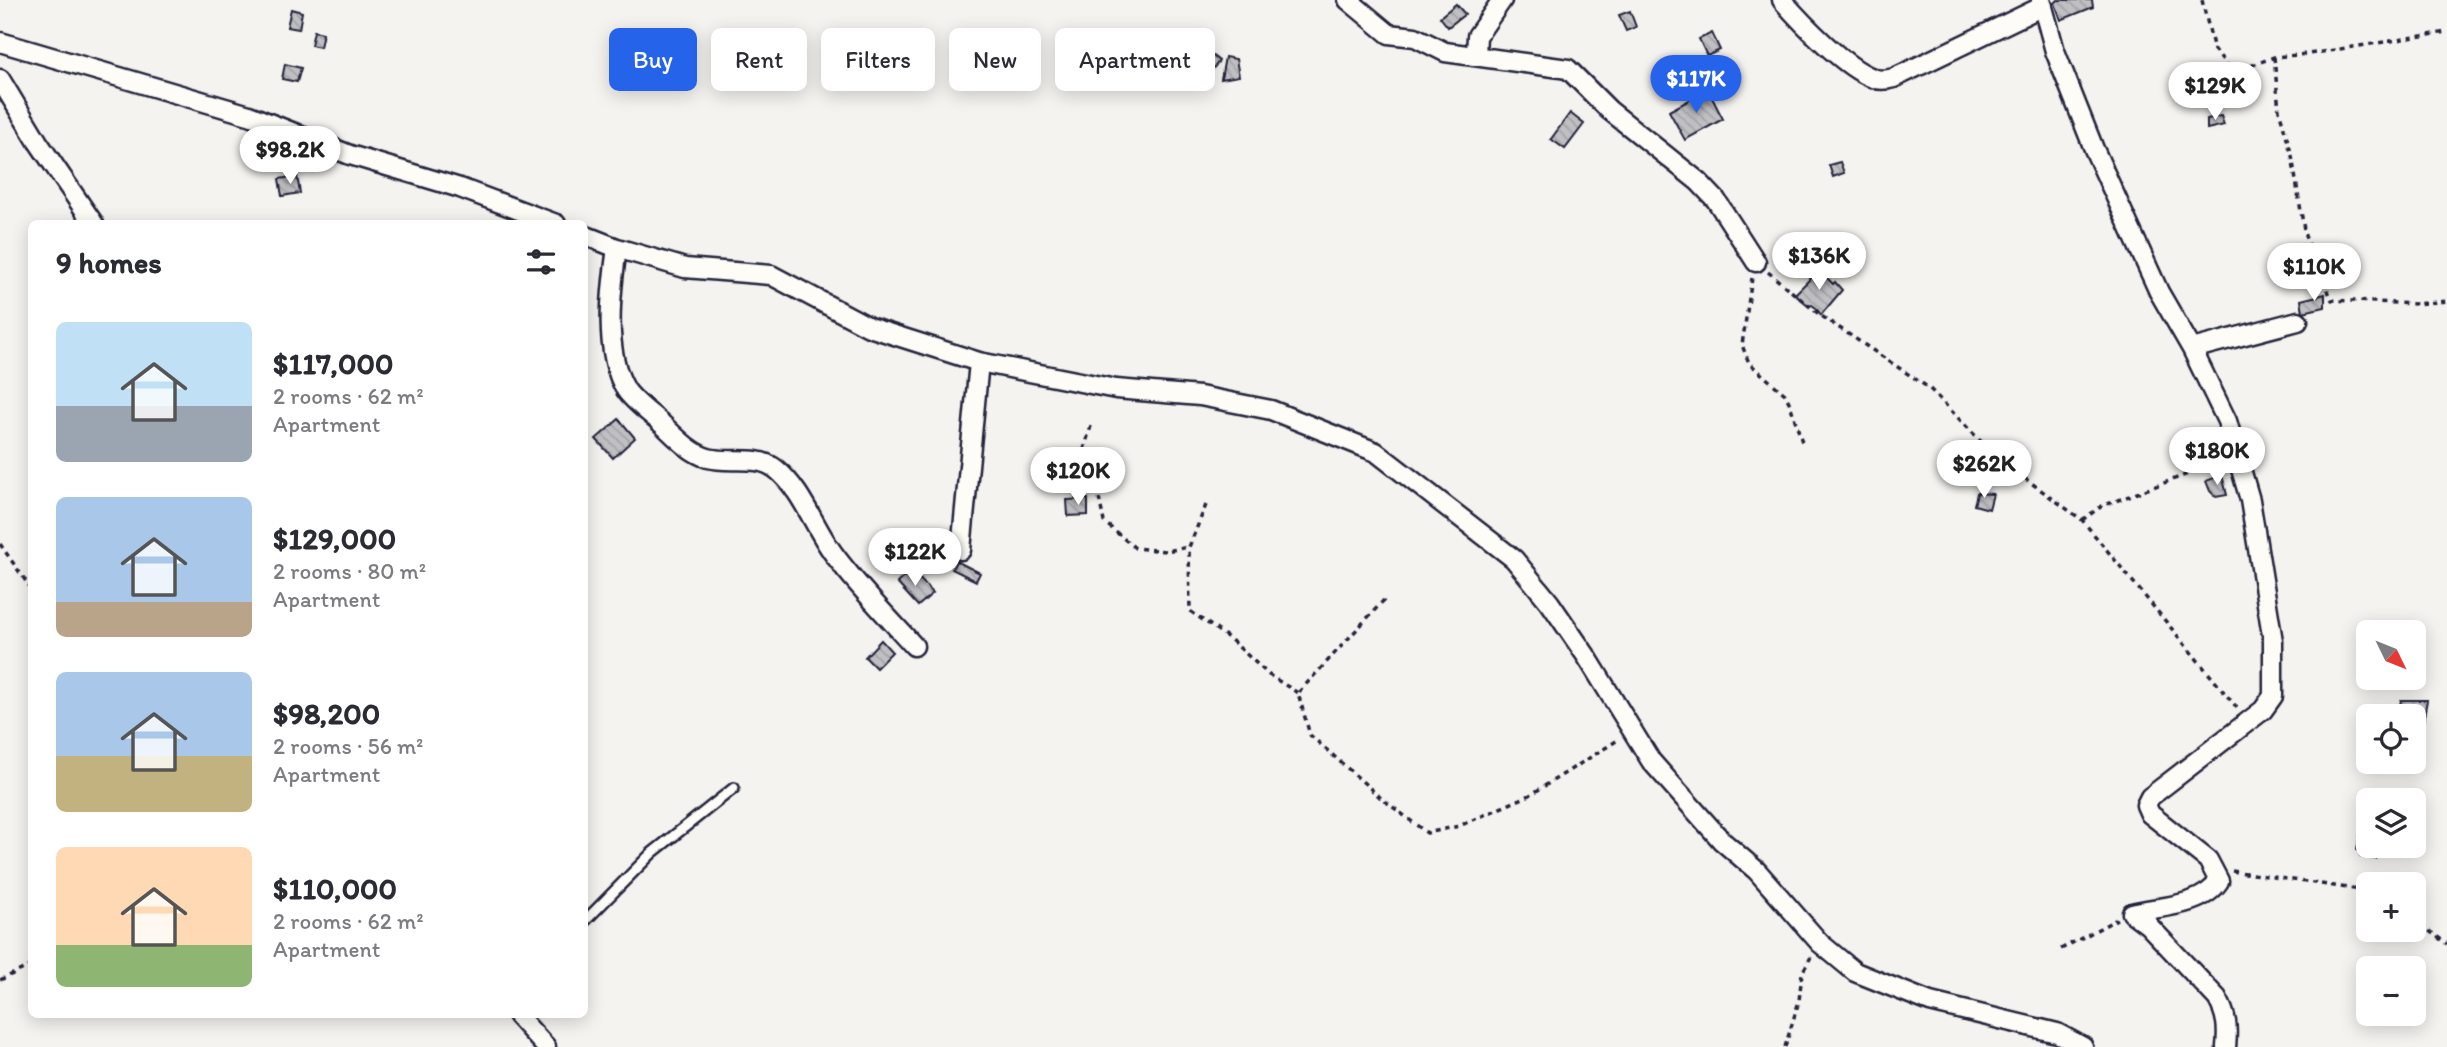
<!DOCTYPE html>
<html lang="en">
<head>
<meta charset="utf-8">
<style>
	:root { --surface:#fff; --page:#f2f2f3; --text:#2b2b33; --muted:#7c7c81; --accent:#2563eb }
	body { margin:0; font-family:Itim,sans-serif; background:var(--page); color:var(--text); height:100vh; display:flex; flex-direction:column; font-size:26px; white-space:nowrap }
	* { box-sizing:border-box; margin:0 }
	p { font-size:23px; color:var(--muted) }
	.icon { flex:none; width:38px; height:38px; fill:none; stroke:currentColor; stroke-width:2; stroke-linecap:round; stroke-linejoin:round }
	.map { position:relative; flex:1; overflow:hidden }
	.panel { position:absolute; left:28px; top:220px; width:560px; height:798px; display:flex; flex-direction:column; background:var(--surface); border-radius:10px; box-shadow:0 4px 18px #0003 }
	.panel>* { flex:none }
	.banner { position:absolute; left:609px; top:28px; width:665px; height:63px; display:flex; gap:14px }
	.needle { width:46px; rotate:133deg }
	.buttons { position:absolute; left:2356px; top:620px; display:grid; gap:14px }
	.buttons a { display:grid; place-items:center; width:70px; height:70px; border-radius:10px; background:var(--surface); box-shadow:0 4px 18px #0003; font-size:35px }
	.price { position:absolute; translate:-50% -60px; padding:0 16px; border-radius:24px; background:#fff; color:#222; font-size:23px; line-height:46px; filter:drop-shadow(0 2px 4px #0008) }
	.price::after { content:''; position:absolute; left:50%; top:42px; width:21px; height:16px; margin-left:-10px; background:inherit; clip-path:polygon(0 0,100% 0,50% 100%) }
	.price.active { background:var(--accent); color:#fff }
	ul { padding:0; list-style:none }
	li { display:flex; align-items:center; gap:21px; height:175px; padding:0 28px }
	li span { display:grid; place-items:center; flex:none; width:196px; height:140px; border-radius:10px; color:#555 }
	li>.icon { margin-inline-start:auto }
	span .icon { width:84px; height:84px; fill:#fffc; stroke-width:1 }
	li b { font-size:30px }
	h2 { display:flex; justify-content:space-between; align-items:center; height:84px; padding:0 28px; font-size:30px }
	.tag { padding:0 24px; border-radius:10px; background:var(--surface); box-shadow:0 4px 18px #0003; font-size:24px; line-height:63px }
	.tag.active { background:var(--accent); color:#fff }
	.map>svg:first-child { display:block }
	.building { fill:url(#building-back-hatch); stroke:#22223b; stroke-width:2 }
	.lines { fill:none; stroke-linecap:round; stroke-linejoin:round }
	.lane-casing { stroke:#22223b; stroke-width:14 }
	.street-casing { stroke:#22223b; stroke-width:23 }
	.path { stroke:#22223b; stroke-width:3.5; stroke-dasharray:5 5; stroke-linecap:butt }
	.lane { stroke:#fdfcf7; stroke-width:9 }
	.street { stroke:#fdfcf7; stroke-width:18 }
</style>
</head>
<body>
<div class="map">
<svg width="2447" height="1047" viewBox="0 0 2447 1047">
	<defs>
		<pattern id="building-back-hatch" width="6" height="6" patternUnits="userSpaceOnUse" patternTransform="scale(1.75)"><rect width="6" height="6" fill="#c0bfc2"/><path d="M-1 5l2 2M0 0l6 6M5-1l2 2" fill="none" stroke="#a5a4a8"/></pattern>
	</defs>
	<rect width="100%" height="100%" fill="#f4f3ef"/>
	<filter id="ink" filterUnits="userSpaceOnUse"><feTurbulence type="fractalNoise" baseFrequency=".0143" numOctaves="2"/><feDisplacementMap in="SourceGraphic" scale="14" xChannelSelector="R" yChannelSelector="G"/><feConvolveMatrix kernelMatrix="1 2 1 2 8 2 1 2 1" color-interpolation-filters="sRGB"/></filter>
	<g filter="url(#ink)">
		<path class="building" d="M2058,0h34l1,7 -32,13 -6,-17z
			M1456,4l9,10 -17,13 -8,-10z
			M291,9l11,3 -3,17 -12,-2z
			M1630,11l6,16 -10,4 -7,-16z
			M314,31l9,2 -3,14 -9,-2z
			M1712,33l8,17 -13,6 -8,-17z
			M1209,53l10,8 -7,9 -10,-8z
			M1225,57l11,2 3,17 -18,3z
			M285,64l16,4 -4,14 -15,-3z
			M1708,90l15,29 -38,21 -16,-29z
			M1570,113l14,11 -19,25 -14,-10z
			M2221,116l3,9 -17,4v-10z
			M1840,162l4,11 -11,4 -4,-12z
			M297,176l3,17 -18,3 -3,-17z
			M1819,270l14,14 2,-2 7,8 -21,25 -5,-7 -4,-3 -3,1 -14,-12z
			M2325,294v13l-22,5 -2,-12z
			M619,419l16,19 -22,20 -17,-19z
			M2222,475l5,20 -11,2 -6,-6 -4,-10z
			M1977,493l16,1 -4,15 -15,-4z
			M1088,499v16l-20,1 -1,-16z
			M956,561l24,12 -4,8 -24,-12z
			M911,570l22,23 -15,13 -21,-23z
			M881,640l11,12 -16,16 -11,-11z
			M2401,700h26l-8,44h-6v-28h-15z
			M2361,830h7v15h11l-3,14 -15,-2 -4,-7z"/>
		<g class="lines">
			<defs>
				<path id="lane" d="M584,922l68,-69 82,-65"/>
				<path id="street" d="M1348,0l41,34 26,3 30,15 123,17 41,41 90,72 17,18 40,62
					M1782,0c20,23 63,68 91,78 7,3 14,2 21,0l149,-72
					M2041,0l14,51 39,98 65,143 33,57 35,72 23,79 23,141v55l-10,14 -113,87 -4,8 4,9 58,46 11,21c-17,26 -59,25 -87,32l16,12 69,73c10,17 11,30 9,49
					M0,42l249,73 101,40 110,33 96,36
					M1476,55l1,-19 25,-36
					M0,79l38,63 56,82
					M584,235l33,13 68,20 86,7 98,52 110,35 137,27 84,7 71,14 105,42 138,107 36,44 37,54 64,104 71,80 35,30 63,72 35,29 75,30 127,31 26,14
					M617,248c-6,42 -14,104 9,142 8,12 24,23 35,33 14,13 28,29 47,35 22,6 49,-4 68,11 26,21 38,58 57,84 24,33 54,63 81,93
					M2192,349l106,-28
					M961,550l18,-188
					M517,1015l29,32"/>
			</defs>
			<use href="#lane" class="lane-casing"/>
			<use href="#street" class="street-casing"/>
			<path class="path" d="M2202,0l12,50 20,22 40,-15 35,-3 138,-22
				M2274,57l5,53 13,46 13,80 27,64 84,4 31,-3
				M1768,272l52,43 109,73 68,70 85,62 156,189
				M1752,278l-10,67 7,18 36,31 5,10 12,38
				M1091,426l-12,40 19,27 6,29 31,26 31,3 23,-4
				M1206,505l-17,42 1,64 40,28 39,36 29,18
				M2082,520l20,-14 86,-32
				M0,544l32,46
				M1384,600l-86,93 12,42 71,63 46,35 32,-7 71,-31 88,-55
				M2232,871l136,20
				M2413,919l34,25
				M2061,949l56,-30
				M0,980l32,-15
				M1785,1047l14,-46 3,-28 9,-16"/>
			<use href="#lane" class="lane"/>
			<use href="#street" class="street"/>
		</g>
	</g>
</svg>
<div class="buttons">
<a><svg class="needle" viewBox="-14 -14 28 28"><path d="M0-13l5 13h-10z" fill="#e53935"/><path d="M0 13l5-13h-10z" fill="#7c7c81"/></svg></a>
<a><svg class="icon" aria-label="locate" viewBox="0 0 24 24"><circle cx="12" cy="12" r="6"/><path d="M12 2v4M12 18v4M2 12h4M18 12h4"/></svg></a>
<a><svg class="icon" aria-label="layers" viewBox="0 0 24 24"><path d="M12 4l9 5-9 5-9-5zM3 14l9 5 9-5"/></svg></a>
<a>+</a>
<a>−</a>
</div>
<b class="price active" style="left:1696px;top:115px">$117K</b>
<b class="price" style="left:2215px;top:122px">$129K</b>
<b class="price" style="left:290px;top:186px">$98.2K</b>
<b class="price" style="left:1819px;top:292px">$136K</b>
<b class="price" style="left:2314px;top:303px">$110K</b>
<b class="price" style="left:2217px;top:487px">$180K</b>
<b class="price" style="left:1984px;top:500px">$262K</b>
<b class="price" style="left:1078px;top:507px">$120K</b>
<b class="price" style="left:915px;top:588px">$122K</b>
<div class="banner">
<a class="tag active">Buy</a>
<a class="tag">Rent</a>
<a class="tag">Filters</a>
<a class="tag">New</a>
<a class="tag">Apartment</a>
</div>
<section class="panel">
<h2>9 homes<svg class="icon" aria-label="filters" viewBox="0 0 24 24"><path d="M4 7h16M4 17h16"/><circle cx="9" cy="7" r="2"/><circle cx="15" cy="17" r="2"/></svg></h2>
<ul>
<li><span style="background:linear-gradient(#bfe0f5 60%,#9aa5b1 0)"><svg class="icon" aria-label="home" viewBox="0 0 24 24"><path d="M3 11l9-7 9 7M6 9v11h12V9"/></svg></span><div><b>$117,000</b><p>2 rooms · 62 m²</p><p>Apartment</p></div></li>
<li><span style="background:linear-gradient(#a9c7e8 75%,#b9a48a 0)"><svg class="icon" aria-label="home" viewBox="0 0 24 24"><path d="M3 11l9-7 9 7M6 9v11h12V9"/></svg></span><div><b>$129,000</b><p>2 rooms · 80 m²</p><p>Apartment</p></div></li>
<li><span style="background:linear-gradient(#a9c7e8 60%,#c2b280 0)"><svg class="icon" aria-label="home" viewBox="0 0 24 24"><path d="M3 11l9-7 9 7M6 9v11h12V9"/></svg></span><div><b>$98,200</b><p>2 rooms · 56 m²</p><p>Apartment</p></div></li>
<li><span style="background:linear-gradient(#ffd9b3 70%,#8fb573 0)"><svg class="icon" aria-label="home" viewBox="0 0 24 24"><path d="M3 11l9-7 9 7M6 9v11h12V9"/></svg></span><div><b>$110,000</b><p>2 rooms · 62 m²</p><p>Apartment</p></div></li>
</ul>
</section>
</div>
</body>
</html>
